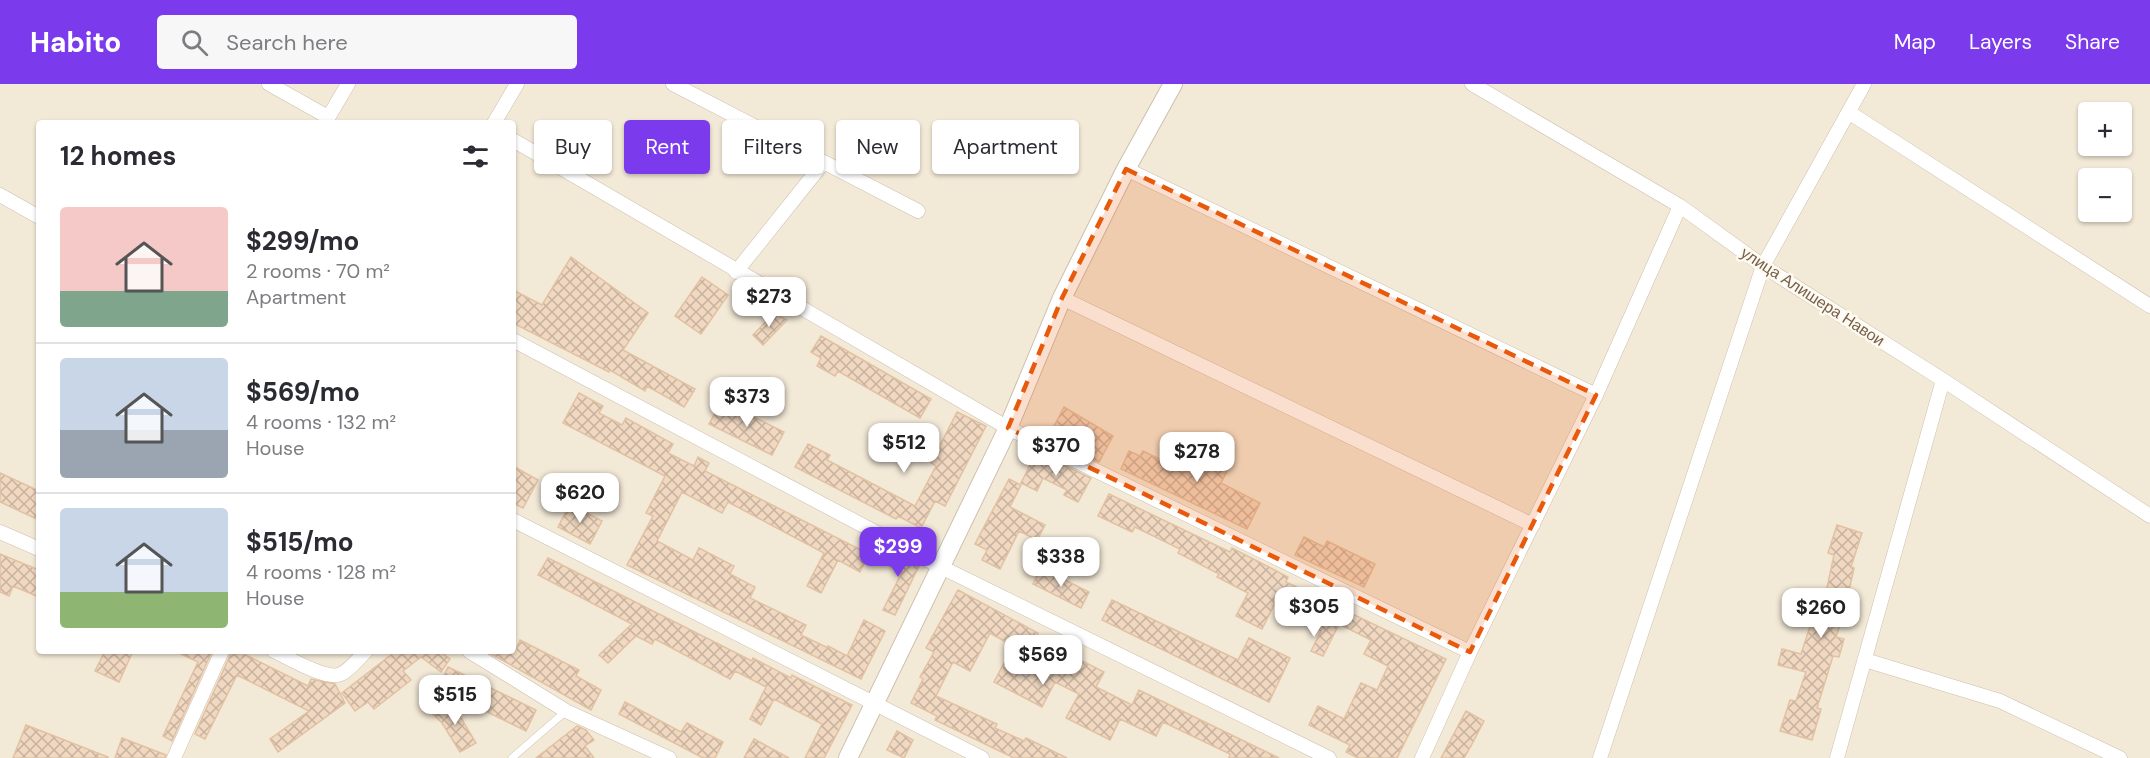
<!DOCTYPE html>
<html lang="en">
<head>
<meta charset="utf-8">
<style>
	:root { --surface:#fff; --page:#f7f7f7; --text:#2b2b33; --muted:#7c7c81; --line:#e1e1e2; --accent:#7c3aed }
	body { margin:0; font-family:"DM Sans",sans-serif; background:var(--page); color:var(--text); height:100vh; display:flex; flex-direction:column; font-size:22px; white-space:nowrap }
	* { box-sizing:border-box; margin:0 }
	p { font-size:20px; color:var(--muted) }
	.icon { flex:none; width:33px; height:33px; fill:none; stroke:currentColor; stroke-width:2; stroke-linecap:round; stroke-linejoin:round }
	.map { position:relative; flex:1; overflow:hidden }
	.sheet { position:absolute; left:36px; top:36px; width:480px; height:534px; display:flex; flex-direction:column; background:var(--surface); border-radius:6px; box-shadow:0 2px 4px #0004 }
	.sheet>* { flex:none }
	.top-card { position:absolute; left:534px; top:36px; width:570px; height:54px; display:flex; gap:12px }
	.controls { position:absolute; left:2078px; top:18px; display:grid; gap:12px }
	.controls a { display:grid; place-items:center; width:54px; height:54px; border-radius:6px; background:var(--surface); box-shadow:0 2px 4px #0004; font-size:30px }
	.price { position:absolute; translate:-50% -51px; padding:0 14px; border-radius:12px; background:#fff; color:#222; font-size:20px; line-height:39px; filter:drop-shadow(0 2px 3px #0008) }
	.price::after { content:''; position:absolute; left:50%; top:36px; width:18px; height:14px; margin-left:-9px; background:inherit; clip-path:polygon(0 0,100% 0,50% 100%) }
	.price.active { background:var(--accent); color:#fff }
	ul { padding:0; list-style:none }
	li { display:flex; align-items:center; gap:18px; height:150px; padding:0 24px }
	li+li { border-top:2px solid var(--line) }
	li span { display:grid; place-items:center; flex:none; width:168px; height:120px; border-radius:6px; color:#555 }
	li>.icon { margin-inline-start:auto }
	span .icon { width:72px; height:72px; fill:#fffc; stroke-width:1 }
	li b { font-size:26px }
	h2 { display:flex; justify-content:space-between; align-items:center; height:72px; padding:0 24px; font-size:26px }
	.pill { padding:0 21px; border-radius:6px; background:var(--surface); box-shadow:0 2px 4px #0004; font-size:21px; line-height:54px }
	.pill.active { background:var(--accent); color:#fff }
	header { display:flex; align-items:center; gap:36px; box-sizing:border-box; height:84px; padding:0 30px; background:var(--accent); color:#fff }
	header strong { font-size:28px }
	nav { display:flex; gap:33px; margin-inline-start:auto; font-size:21px }
	.search { width:420px; height:54px; background:var(--page); display:flex; align-items:center; gap:15px; box-sizing:border-box; padding:0 21px; border-radius:6px; color:var(--muted); font-size:22px }
	.map>svg:first-child { display:block }
	.residential { fill:#f3e9d7; fill-rule:evenodd }
	.building { fill:url(#building-cross-hatch); stroke:#e2c1a2; stroke-width:1.5 }
	.lines { fill:none; stroke-linecap:round; stroke-linejoin:round }
	.service-casing { stroke:#cdbfae; stroke-width:8 }
	.minor-casing { stroke:#cdbfae; stroke-width:15 }
	.tertiary-casing { stroke:#cdbfae; stroke-width:20 }
	.service { stroke:#fff; stroke-width:7 }
	.minor { stroke:#fff; stroke-width:14 }
	.tertiary { stroke:#fff; stroke-width:18 }
	.marked { fill:#e8590c; fill-opacity:0.2; stroke:#e8590c; stroke-width:4.5; stroke-dasharray:12 8; stroke-linejoin:round }
	.labels { text-anchor:middle; stroke-width:5; stroke-linejoin:round; paint-order:stroke }
	.street-label { font-size:16px; fill:#755f4d; stroke:#fefaef }
</style>
</head>
<body>
<header>
<strong>Habito</strong>
<div class="search"><svg class="icon" aria-label="search" viewBox="0 0 24 24"><circle cx="10" cy="10" r="6"/><path d="M15 15l6 6"/></svg>Search here</div>
<nav><a>Map</a><a>Layers</a><a>Share</a></nav>
</header>
<div class="map">
<svg width="2150" height="674" viewBox="0 0 2150 674">
	<defs>
		<pattern id="building-cross-hatch" width="8" height="8" patternUnits="userSpaceOnUse" patternTransform="scale(1.5)"><rect width="8" height="8" fill="#f0d8c1"/><path d="M0 0l8 8M0 8l8-8" fill="none" stroke="#c7b29f"/></pattern>
	</defs>
	<rect width="100%" height="100%" fill="#fcf6e8"/>
	<path class="residential" d="M0,0h2150v674h-2150zM2088,28h33v34h-33zM39,39h474v528h-474zM2088,94h33v34h-33z"/>
	<path class="building" d="M571,173l77,56 -25,37 72,39 -11,18 -37,-21 -2,5 -35,-21 -1,2 -96,-49v-33l29,15z
		M702,193l26,18 -27,39 -26,-18z
		M774,229l13,7 -24,25 -10,-10z
		M821,252l110,63 -11,19 -82,-47 -3,5 -18,-10 4,-8 -10,-6z
		M579,309l24,13 -4,7 23,12 4,-7 47,26 -5,9 26,13 4,-9 11,6 -4,8 164,83 -9,18 -22,-12 -17,33 -14,-7 17,-33 -96,-51 -6,11 -40,-21 -25,49 36,19 6,-12 35,18 -4,8 25,13 -5,11 56,27 -5,10 27,13v-2l19,10 17,-36 21,11 -24,48 -234,-114 26,-49 -7,-3 19,-37 -102,-53z
		M722,317l62,31 -12,23 -63,-31z
		M1064,323l49,29 -14,26 -51,-24z
		M957,328l29,14 -41,80 -10,-5 -14,27 -23,-12 -2,3 -101,-52 13,-23 22,11 -3,5 88,46 21,-40 -5,-3z
		M1200,360l33,15 -12,24 39,20 -13,26 -126,-60 8,-18 11,5 3,-5 43,21z
		M1040,370l51,24 -13,24 -14,-7 3,-5 -24,-12 -6,13 -16,-8 14,-28 4,2z
		M513,382l25,14 -15,28 -10,-5z
		M0,389l39,18v29l-39,-18z
		M1009,395l12,6 -11,22 35,18 -8,15 -18,-9 -19,38 -18,-9 5,-10 -12,-6z
		M1109,410l121,58 2,-4 56,29 -2,5 160,77 -49,99h-39l-12,-6 4,-7 -41,-20 9,-19 26,13 17,-36 16,7 11,-24 -24,-12 7,-14 -32,-16 -16,32 -12,-5 10,-20 -8,-5 2,-5 -39,-20 -14,28 -26,-13 12,-23 -31,-16 2,-3 -41,-21 2,-4 -45,-22 -3,5 -34,-16z
		M570,420l32,17 -12,23 -32,-17z
		M1837,441l25,8 -11,34 3,1 -9,41 -9,28 8,2 -5,18 -6,-1 -16,52 4,1 -9,31 -32,-9 10,-31 6,1 10,-29 -28,-7 4,-16 19,5 13,-40 7,2 13,-61 -6,-2z
		M1304,453l20,10 3,-6 48,23 -11,23 -69,-32z
		M881,464l38,18 -24,49 -12,-5 19,-38 -26,-13z
		M0,470l39,16v27l-26,-11 -4,10 -9,-4z
		M548,474l204,103 1,-3 38,20 1,-3 60,30 -28,53h-19l17,-34 -48,-25 -13,26 -11,-6 16,-32 -31,-16 -5,8 -75,-40 -3,5 -16,-8 -28,27 -9,-8 33,-31 -94,-49z
		M1041,484l48,24 -8,16 -48,-24z
		M958,506l80,43 -2,4 68,35 -8,15 36,18 7,-15 140,68h-50l1,-4 -67,-32 -7,14 -36,-17 -10,21 -44,-22 13,-24 -24,-12 -13,25 -48,-25 19,-36 -23,-13 -20,38 -17,-9 -17,34 61,28 -2,4 29,13 2,-3 41,20h-53l-79,-38 2,-4 -26,-13 12,-24 -3,-2 14,-25 -8,-4z
		M1112,516l126,60 11,-22 41,20 -21,44 -167,-82z
		M520,556l59,30 -3,6 25,14 -10,20 -105,-59h29z
		M105,567h28l-14,31 -24,-11z
		M175,567h37l-40,90 -9,-5 35,-74z
		M232,567h6l70,35 3,-7 24,5 10,19 -67,49 -8,-13 39,-28 -72,-36 -32,64 -10,-5z
		M396,567h43l11,8 -9,13 -20,-15 -18,14 8,9 -37,29 -6,-7 -13,9 -13,-18z
		M448,583l88,43 -10,21 -88,-43z
		M449,614l27,45 -16,9 -18,-29 -9,-9z
		M625,618l56,30 6,-9 36,19 -8,16h-12l-84,-44z
		M1466,627l18,10 -13,25 -7,12h-23z
		M26,641l82,32v1h-95z
		M577,642l9,4 8,10 -9,6 9,12h-58z
		M897,647l16,9 -9,18 -17,-8z
		M122,654l44,17 -1,3h-50z
		M754,655l35,19h-45z"/>
	<g class="lines">
		<defs>
			<path id="service" d="M512,674l54,-47"/>
			<path id="minor" d="M269,0l59,33
				M673,0l245,127
				M1472,0l208,122 83,60 180,114 207,136
				M1850,29l300,193
				M325,39l23,-39
				M494,39l23,-39
				M513,56l495,288 462,224
				M1126,85l470,226
				M0,111l39,22
				M736,188l87,-109
				M1062,214l471,227
				M513,256l428,227 388,191
				M513,436l469,238
				M0,448l39,17
				M274,567c15,7 53,30 67,23 10,-5 17,-15 25,-23
				M469,567l97,60 103,47
				M1865,576l135,41 120,57
				M174,674l48,-107
				M1422,674l48,-106 126,-257 84,-189
				M1600,674l163,-492 101,-182
				M1837,674l106,-378"/>
			<path id="tertiary" d="M848,674l160,-330 54,-130 64,-129 47,-85"/>
		</defs>
		<use href="#service" class="service-casing"/>
		<use href="#minor" class="minor-casing"/>
		<use href="#tertiary" class="tertiary-casing"/>
		<use href="#service" class="service"/>
		<use href="#minor" class="minor"/>
		<use href="#tertiary" class="tertiary"/>
	</g>
	<path class="marked" d="M1126,85l470,226 -126,257 -462,-224 54,-130z"/>
	<g class="labels">
		<g class="street-label">
			<text transform="translate(1813 212) rotate(33)" y="6">улица Алишера Навои</text>
		</g>
	</g>
</svg>
<div class="controls">
<a>+</a>
<a>−</a>
</div>
<b class="price" style="left:769px;top:244px">$273</b>
<b class="price" style="left:747px;top:344px">$373</b>
<b class="price" style="left:904px;top:390px">$512</b>
<b class="price" style="left:1056px;top:393px">$370</b>
<b class="price" style="left:1197px;top:399px">$278</b>
<b class="price" style="left:580px;top:440px">$620</b>
<b class="price active" style="left:898px;top:494px">$299</b>
<b class="price" style="left:1061px;top:504px">$338</b>
<b class="price" style="left:1314px;top:554px">$305</b>
<b class="price" style="left:1821px;top:555px">$260</b>
<b class="price" style="left:1043px;top:602px">$569</b>
<b class="price" style="left:455px;top:642px">$515</b>
<div class="top-card">
<a class="pill">Buy</a>
<a class="pill active">Rent</a>
<a class="pill">Filters</a>
<a class="pill">New</a>
<a class="pill">Apartment</a>
</div>
<section class="sheet">
<h2>12 homes<svg class="icon" aria-label="filters" viewBox="0 0 24 24"><path d="M4 7h16M4 17h16"/><circle cx="9" cy="7" r="2"/><circle cx="15" cy="17" r="2"/></svg></h2>
<ul>
<li><span style="background:linear-gradient(#f6c9c9 70%,#7fa58c 0)"><svg class="icon" aria-label="home" viewBox="0 0 24 24"><path d="M3 11l9-7 9 7M6 9v11h12V9"/></svg></span><div><b>$299/mo</b><p>2 rooms · 70 m²</p><p>Apartment</p></div></li>
<li><span style="background:linear-gradient(#c9d6e8 60%,#9aa5b1 0)"><svg class="icon" aria-label="home" viewBox="0 0 24 24"><path d="M3 11l9-7 9 7M6 9v11h12V9"/></svg></span><div><b>$569/mo</b><p>4 rooms · 132 m²</p><p>House</p></div></li>
<li><span style="background:linear-gradient(#c9d6e8 70%,#8fb573 0)"><svg class="icon" aria-label="home" viewBox="0 0 24 24"><path d="M3 11l9-7 9 7M6 9v11h12V9"/></svg></span><div><b>$515/mo</b><p>4 rooms · 128 m²</p><p>House</p></div></li>
</ul>
</section>
</div>
</body>
</html>
